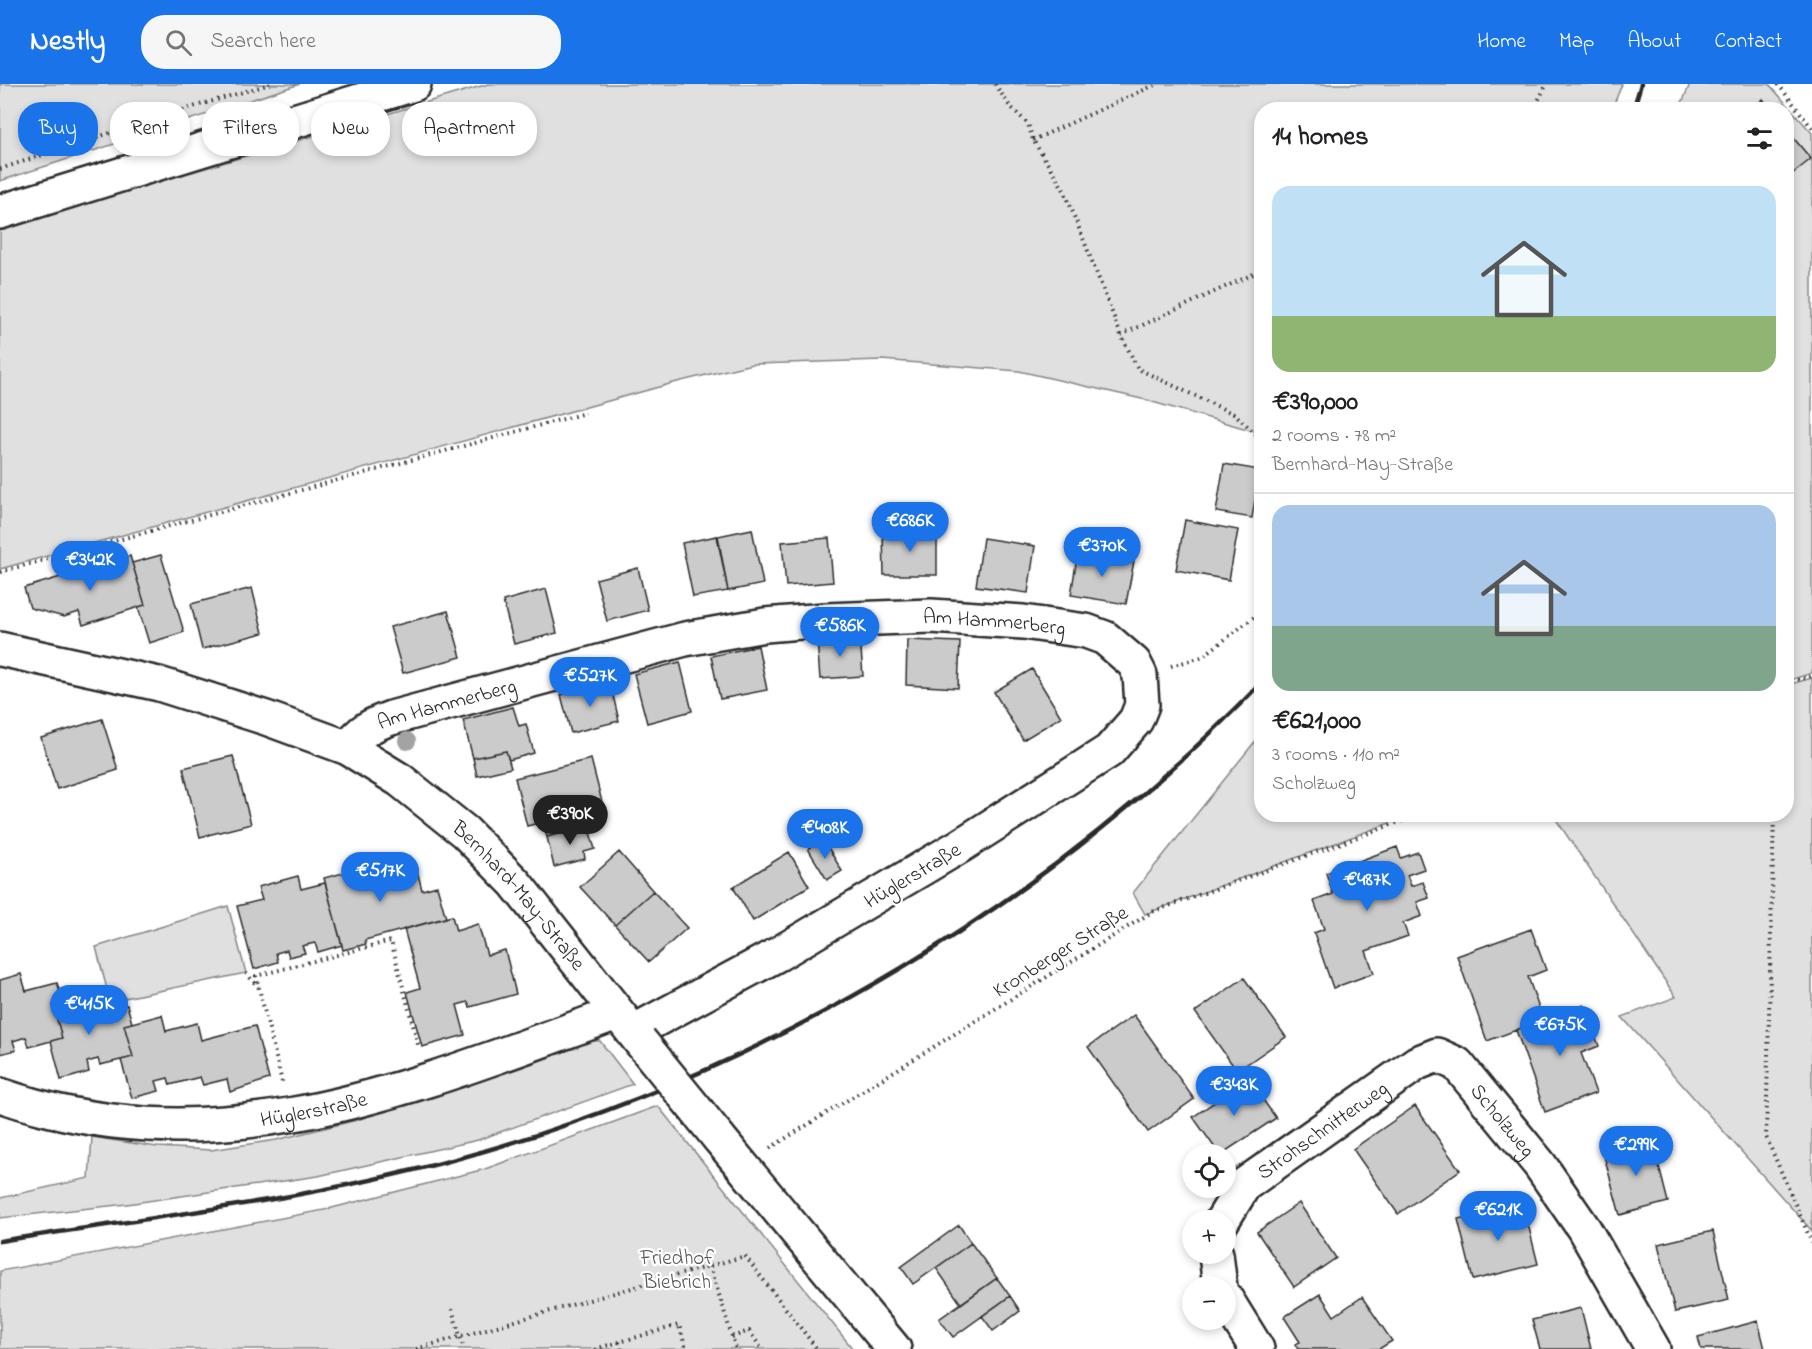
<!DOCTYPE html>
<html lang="en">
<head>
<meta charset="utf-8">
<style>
	:root { --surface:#fff; --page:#f6f6f6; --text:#202124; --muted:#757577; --line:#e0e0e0; --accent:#1a73e8 }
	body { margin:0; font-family:"Indie Flower",sans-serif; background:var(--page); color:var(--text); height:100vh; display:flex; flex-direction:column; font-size:22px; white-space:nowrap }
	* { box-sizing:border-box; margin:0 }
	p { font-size:20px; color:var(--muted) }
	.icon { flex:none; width:33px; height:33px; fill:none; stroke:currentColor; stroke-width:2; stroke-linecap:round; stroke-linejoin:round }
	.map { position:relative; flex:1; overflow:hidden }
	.sheet { position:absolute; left:1254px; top:18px; width:540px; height:720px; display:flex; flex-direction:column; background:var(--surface); border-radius:24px; box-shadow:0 3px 9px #0003 }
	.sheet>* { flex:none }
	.guide { position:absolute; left:18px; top:18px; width:570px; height:54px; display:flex; gap:12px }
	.controls { position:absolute; left:1182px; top:1060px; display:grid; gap:12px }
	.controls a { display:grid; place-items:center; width:54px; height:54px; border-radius:50%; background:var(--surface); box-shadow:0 3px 9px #0003; font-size:30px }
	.price { position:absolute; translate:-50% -51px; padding:0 14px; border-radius:21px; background:var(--accent); color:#fff; font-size:20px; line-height:39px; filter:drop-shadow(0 2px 3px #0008) }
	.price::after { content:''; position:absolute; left:50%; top:36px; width:18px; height:14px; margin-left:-9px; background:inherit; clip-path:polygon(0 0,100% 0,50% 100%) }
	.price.on { background:#222; color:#fff }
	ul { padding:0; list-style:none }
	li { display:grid; align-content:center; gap:12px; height:318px; padding:0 18px }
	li+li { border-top:2px solid var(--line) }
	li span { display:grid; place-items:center; height:186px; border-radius:18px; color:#555 }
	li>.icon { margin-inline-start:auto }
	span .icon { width:108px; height:108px; fill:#fffc; stroke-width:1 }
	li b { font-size:26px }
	h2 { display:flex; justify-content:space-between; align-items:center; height:72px; padding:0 18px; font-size:26px }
	.chip { padding:0 21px; border-radius:24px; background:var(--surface); box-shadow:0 3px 9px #0003; font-size:21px; line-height:54px }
	.chip.on { background:var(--accent); color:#fff }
	header { display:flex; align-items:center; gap:36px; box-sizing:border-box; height:84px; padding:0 30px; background:var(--accent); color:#fff }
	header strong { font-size:28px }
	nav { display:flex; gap:33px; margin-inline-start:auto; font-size:21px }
	.search { width:420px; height:54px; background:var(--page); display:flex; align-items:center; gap:15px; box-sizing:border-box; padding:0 21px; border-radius:24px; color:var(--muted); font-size:22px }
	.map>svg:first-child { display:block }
	.green { fill:#e0e0e0; stroke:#868686; stroke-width:1.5 }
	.building { fill:#cbcbcb; stroke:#2b2b2b; stroke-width:1.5 }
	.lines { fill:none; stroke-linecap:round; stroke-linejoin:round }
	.minor-casing { stroke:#2b2b2b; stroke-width:38 }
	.path { stroke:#2b2b2b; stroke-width:4; stroke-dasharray:1.5 4.5; stroke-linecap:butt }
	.minor { stroke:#fff; stroke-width:33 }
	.rail { stroke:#2b2b2b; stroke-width:4.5 }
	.minor-bridge-casing { stroke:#2b2b2b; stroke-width:38; stroke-linecap:butt }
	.minor-bridge { stroke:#fff; stroke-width:33 }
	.tree { fill:#a3a3a3 }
	.labels { text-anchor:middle; stroke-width:4.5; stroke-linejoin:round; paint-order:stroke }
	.street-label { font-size:21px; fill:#2b2b2b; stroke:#fff }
	.park-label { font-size:21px; fill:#585858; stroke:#fff }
</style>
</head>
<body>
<header>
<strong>Nestly</strong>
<div class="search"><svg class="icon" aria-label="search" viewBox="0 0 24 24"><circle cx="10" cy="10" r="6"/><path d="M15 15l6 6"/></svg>Search here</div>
<nav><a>Home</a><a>Map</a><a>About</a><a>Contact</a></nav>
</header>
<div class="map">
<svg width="1812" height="1265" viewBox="0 0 1812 1265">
	<rect width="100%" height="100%" fill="#fff"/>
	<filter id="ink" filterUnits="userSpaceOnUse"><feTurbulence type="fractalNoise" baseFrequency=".0167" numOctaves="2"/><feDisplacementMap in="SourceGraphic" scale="12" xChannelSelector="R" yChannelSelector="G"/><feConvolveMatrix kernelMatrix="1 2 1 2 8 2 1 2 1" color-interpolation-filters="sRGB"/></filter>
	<g filter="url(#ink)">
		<path class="green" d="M0,0h300l-300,97z
			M488,0h1134l-10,25 -350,1 -1,323 -119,-34 -123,-28 -137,-11 -130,4 -75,18 -677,187v-340z
			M1690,0h79l43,49v540l-25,8 -1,-571h-107z
			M1812,594v553l-190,-214 54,-20 -123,-182 233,-1 1,-129z
			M1261,650l1,80 149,1 -266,99 -12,-21z
			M228,822l18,67 -136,28 -14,-54z
			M589,957h11l33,43 -155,56 -160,36 -191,28 -127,14v-20l89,-20 3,-41 65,10 54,3 65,-10 81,-20z
			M658,1022l195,243h-853v-78l324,-61 161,-41z"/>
		<path class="building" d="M1763,15l8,11h-20z
			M1786,45l25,30 -25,20z
			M1224,380l36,6 -8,48 -36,-6z
			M1185,436l53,10 -9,50 -53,-10z
			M752,445l11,55 -35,7 -10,-55z
			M883,448h54v43h-53z
			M717,452l11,55 -35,6 -11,-54z
			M829,454l4,44 -47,4 -4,-44z
			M983,454l52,8 -7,47 -52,-7z
			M1078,467l56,10 -8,43 -55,-9z
			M161,471l23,77 -35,11 -11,-36 7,-2 -13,-42z
			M130,472l15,49 -62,20 -4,-13 -15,5 -34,-9 -6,-20z
			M638,484l10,42 -41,11 -11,-42z
			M252,504l11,45 -61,16 -11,-45z
			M546,505l11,44 -43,11 -11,-43z
			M448,527l13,46 -58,16 -13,-46z
			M860,552l3,40 -43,3 -3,-40z
			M907,556l53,2 -2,46 -52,-3z
			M758,562l9,44 -47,9 -9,-43z
			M680,578l12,49 -45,12 -13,-49z
			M1032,585l29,48 -38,23 -29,-48z
			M610,598l9,39 -48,12 -10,-38z
			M513,623l6,19 7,-2 8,29 -25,7 -3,-9 -33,7 -10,-38z
			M102,635l16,51 -61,19 -16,-51z
			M506,667l5,17 -34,8 -4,-18z
			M233,672l18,68 -51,13 -17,-69z
			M591,675l12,47 -76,20 -12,-48z
			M584,726l4,16 -41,11 -5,-15z
			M588,742l7,23 -11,3 1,7 -31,8 -7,-30z
			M823,755l19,32 -15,9 -19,-31z
			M1397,763l4,11 17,-6 6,17 -17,6 4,11 12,-4 6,16 -12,4 5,14 -19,7 5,13 -42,15 8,22 -41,15 -19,-55 10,-4 -10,-28 19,-7 -7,-21z
			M619,768l34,39 -38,34 -35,-38z
			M789,768l20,34 -56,35 -20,-34z
			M401,774l5,20 12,-4 4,16 15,-4 9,32 -81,22 1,4 -23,6 -19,-72z
			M298,792l3,13 24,-6 17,62 -24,7 -3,-9 -13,3 3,7 -16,4 -2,-7 -11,3 2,9 -24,7 -17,-63 25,-6 -4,-13z
			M653,807l34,37 -38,34 -34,-37z
			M452,832l4,15 22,-7 9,31 18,-5 11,44 -46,13 -2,-5 -11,3 8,30 -43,12 -15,-55 13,-4 -16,-59z
			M1531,845l15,41 -18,7 15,43 -56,21 -30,-85z
			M21,890l5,17 31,-8 6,19 -10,3 9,33 -33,9 -3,-10 -13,4 3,9 -16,4v-74z
			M1244,894l42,59 -49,34 -42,-59z
			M92,911l4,18 31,-8 5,18 -8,2 9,32 -33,8 -2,-6 -11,3 2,10 -28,8 -10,-39 11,-3 -9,-33z
			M1584,921l15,41 -18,7 15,40 -51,19 -29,-82z
			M162,931l4,16 31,-8 4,17 54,-14 14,53 -39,13 -3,-13 -24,6 -3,-8 -30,8 -2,-7 -12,3 3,10 -27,7 -11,-38 12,-3 -9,-32z
			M1134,931l60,84 -46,33 -60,-85z
			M1248,995l28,39 -56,37 -27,-38z
			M1415,1022l45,64 -62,44 -45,-65z
			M1652,1055l16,63 -48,13 -17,-63z
			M1299,1119l37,55 -42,29 -37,-55z
			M1523,1120l15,60 -65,16 -15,-61z
			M959,1141l12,18 -58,41 -12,-17z
			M1713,1147l16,69 -54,12 -17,-68z
			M971,1159l26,35 -36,26 -25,-36z
			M997,1194l13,18 -57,41 -14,-18z
			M1320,1210l14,22 28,-19 30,44 -13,8h-81l-3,-5 5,-2 -16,-25z
			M1010,1212l10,15 -27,20 -11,-15z
			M1581,1224l10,41h-51l-8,-29z
			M1758,1237l7,28h-64l-3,-12z"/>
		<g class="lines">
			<defs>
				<g id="minor">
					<path d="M0,128l414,-128"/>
					<path id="s1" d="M0,565l159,35 107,34 82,30 52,32 65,52 50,51 125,158"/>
					<path id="s2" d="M348,664c12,-17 23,-23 43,-30l294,-79 80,-14 60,-5 106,-4 92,6 63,9 19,7 29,25 6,12 2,30 -6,15 -27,31 -149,95 -182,108 -145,78"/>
					<path id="s3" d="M0,1011c220,76 412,-8 617,-82"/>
					<path d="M719,1054l175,211"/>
					<path id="s4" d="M1222,1137l22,-36 173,-122 20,-8 20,9 83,101 44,64 69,120"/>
					<path d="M1216,1170l4,33"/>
					<path d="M1226,1215l31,50"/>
				</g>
			</defs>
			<use href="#minor" class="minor-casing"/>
			<path class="path" d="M995,0l14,21 19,19 5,16 31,50 57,145 17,34 98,46 26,25
				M1778,0l34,44
				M1533,26l14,-26
				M1033,56l124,-56
				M0,85l156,-51 114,-34
				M1121,251l141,-65
				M0,488l585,-159
				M1171,582l31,-9 60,-46
				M1786,599l26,-7
				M1774,730l-8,323 46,106
				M246,889l12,14
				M282,998l-26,-106 135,-35 28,107
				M770,1064l382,-236 269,-98
				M710,1182l26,83
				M452,1225l12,40
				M732,1253l17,-6 13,18
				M619,1258l2,7
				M416,1265l329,-93 72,93
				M595,1265l84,-24 7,24"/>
			<use href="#minor" class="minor"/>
			<path class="rail" d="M1633,26l8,-26
				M0,1157c160,-25 324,-43 481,-89 295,-86 567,-249 781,-470"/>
			<defs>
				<path id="minor-bridge" d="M640,957l79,97"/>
			</defs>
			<use href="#minor-bridge" class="minor-bridge-casing"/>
			<use href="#minor-bridge" class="minor-bridge"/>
		</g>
		<circle class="tree" cx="407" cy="657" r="9"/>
	</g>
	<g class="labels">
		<g class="street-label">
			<text dy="7" stroke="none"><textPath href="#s2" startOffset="669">Am Hammerberg</textPath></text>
			<text dy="7" stroke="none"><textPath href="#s2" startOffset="111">Am Hammerberg</textPath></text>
			<text transform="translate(912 791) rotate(-31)" y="7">Hüglerstraße</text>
			<text dy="7" stroke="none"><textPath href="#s1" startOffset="590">Bernhard-May-Straße</textPath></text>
			<text transform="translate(1060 867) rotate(-32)" y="7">Kronberger Straße</text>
			<text dy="7" stroke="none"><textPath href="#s3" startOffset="318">Hüglerstraße</textPath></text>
			<text dy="7" stroke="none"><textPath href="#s4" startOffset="370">Scholzweg</textPath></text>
			<text dy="7" stroke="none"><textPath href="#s4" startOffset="138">Strohschnitterweg</textPath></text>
		</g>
		<g class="park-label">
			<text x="677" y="1180">Friedhof<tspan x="677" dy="24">Biebrich</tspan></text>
		</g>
	</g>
</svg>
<div class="controls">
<a><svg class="icon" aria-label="locate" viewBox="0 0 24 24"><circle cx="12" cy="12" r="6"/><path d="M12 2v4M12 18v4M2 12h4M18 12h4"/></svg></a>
<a>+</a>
<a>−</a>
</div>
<b class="price" style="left:910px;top:469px">€686K</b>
<b class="price" style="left:1102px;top:494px">€370K</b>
<b class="price" style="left:90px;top:508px">€342K</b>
<b class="price" style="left:840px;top:574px">€586K</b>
<b class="price" style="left:590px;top:624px">€527K</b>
<b class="price on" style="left:570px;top:762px">€390K</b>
<b class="price" style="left:825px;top:776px">€408K</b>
<b class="price" style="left:380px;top:819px">€517K</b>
<b class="price" style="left:1367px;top:828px">€487K</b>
<b class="price" style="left:89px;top:952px">€415K</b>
<b class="price" style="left:1560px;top:973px">€675K</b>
<b class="price" style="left:1234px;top:1033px">€343K</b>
<b class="price" style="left:1636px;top:1093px">€299K</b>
<b class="price" style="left:1498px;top:1158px">€621K</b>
<div class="guide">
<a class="chip on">Buy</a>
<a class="chip">Rent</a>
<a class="chip">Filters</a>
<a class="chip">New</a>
<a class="chip">Apartment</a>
</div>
<section class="sheet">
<h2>14 homes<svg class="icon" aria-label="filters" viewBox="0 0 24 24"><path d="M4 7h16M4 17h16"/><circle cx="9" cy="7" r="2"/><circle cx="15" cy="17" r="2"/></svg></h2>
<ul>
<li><span style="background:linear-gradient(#bfe0f5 70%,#8fb573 0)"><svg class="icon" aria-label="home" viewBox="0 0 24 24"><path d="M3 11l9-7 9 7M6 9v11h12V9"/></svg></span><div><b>€390,000</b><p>2 rooms · 78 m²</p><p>Bernhard-May-Straße</p></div></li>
<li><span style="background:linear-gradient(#a9c7e8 65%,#7fa58c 0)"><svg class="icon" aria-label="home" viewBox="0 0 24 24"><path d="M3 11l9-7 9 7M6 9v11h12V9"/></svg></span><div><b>€621,000</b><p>3 rooms · 110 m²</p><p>Scholzweg</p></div></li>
</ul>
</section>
</div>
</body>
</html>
